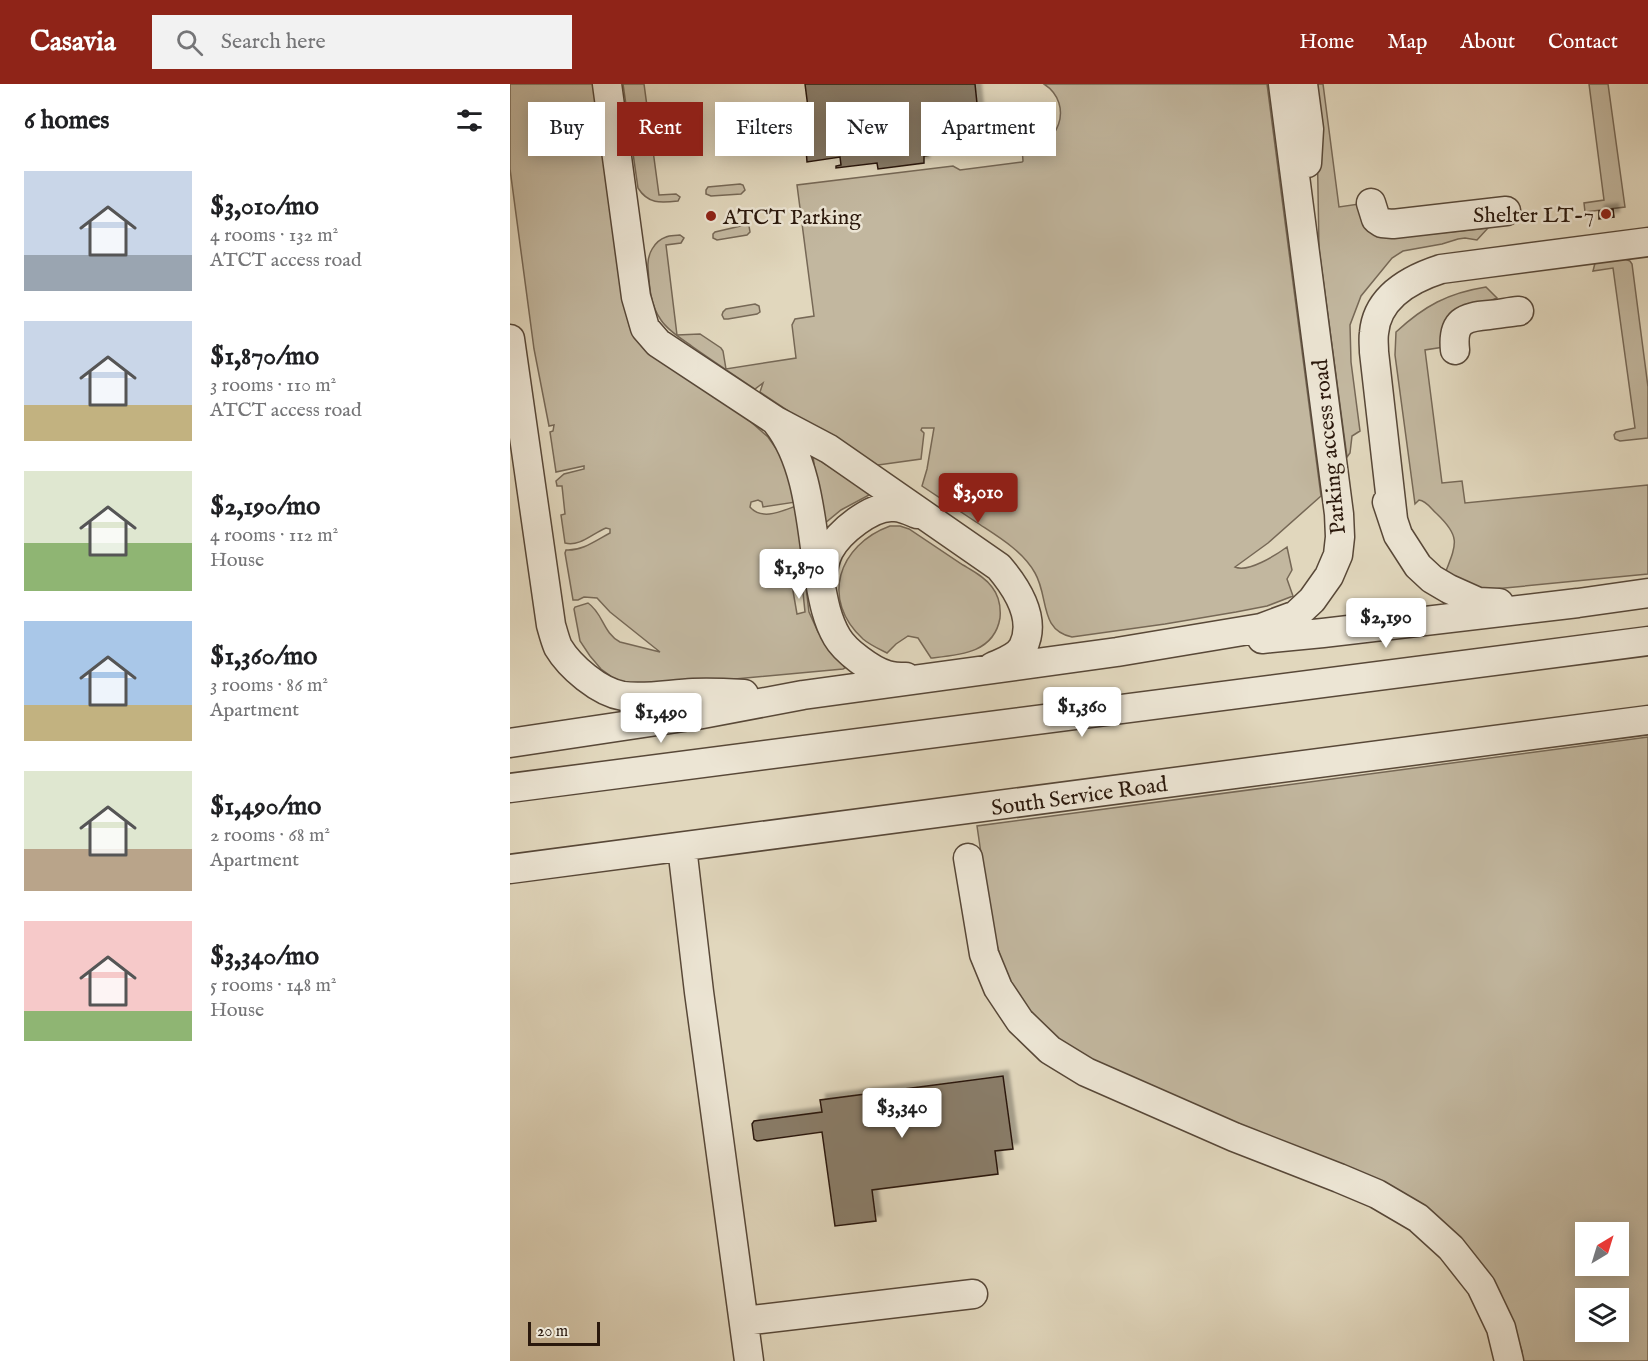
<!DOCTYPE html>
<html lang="en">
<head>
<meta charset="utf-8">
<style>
	:root { --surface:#fff; --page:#f2f2f2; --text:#202124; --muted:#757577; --accent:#8f2418 }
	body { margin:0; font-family:"IM FELL English",serif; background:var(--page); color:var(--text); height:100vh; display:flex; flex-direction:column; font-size:22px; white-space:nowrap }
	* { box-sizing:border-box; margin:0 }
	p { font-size:20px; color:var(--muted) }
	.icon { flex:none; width:33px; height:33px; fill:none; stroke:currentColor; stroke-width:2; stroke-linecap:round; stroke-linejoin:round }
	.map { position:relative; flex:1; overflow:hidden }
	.panel { display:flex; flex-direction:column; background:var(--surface); width:510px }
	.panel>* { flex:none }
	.hud { position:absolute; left:18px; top:18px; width:570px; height:54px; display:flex; gap:12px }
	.needle { width:39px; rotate:38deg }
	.tools { position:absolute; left:1065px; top:1138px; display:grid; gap:12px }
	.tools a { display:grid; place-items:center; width:54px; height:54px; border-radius:0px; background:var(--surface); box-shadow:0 3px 15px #0003; font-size:30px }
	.scale { position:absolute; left:18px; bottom:15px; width:72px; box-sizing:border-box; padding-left:6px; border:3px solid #2a180c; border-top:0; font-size:16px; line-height:21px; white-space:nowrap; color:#2a180c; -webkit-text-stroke:4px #ece5d4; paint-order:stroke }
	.price { position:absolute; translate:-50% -51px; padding:0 14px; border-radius:6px; background:#fff; color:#222; font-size:20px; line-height:39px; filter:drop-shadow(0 2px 3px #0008) }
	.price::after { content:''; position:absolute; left:50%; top:36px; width:18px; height:14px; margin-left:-9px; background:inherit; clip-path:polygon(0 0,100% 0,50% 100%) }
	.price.on { background:var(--accent); color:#fff }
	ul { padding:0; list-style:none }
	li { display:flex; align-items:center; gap:18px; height:150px; padding:0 24px }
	li span { display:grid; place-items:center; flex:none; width:168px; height:120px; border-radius:0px; color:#555 }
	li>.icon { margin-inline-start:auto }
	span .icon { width:72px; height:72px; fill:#fffc; stroke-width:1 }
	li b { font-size:26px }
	h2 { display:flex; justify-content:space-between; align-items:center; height:72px; padding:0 24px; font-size:26px }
	.pill { padding:0 21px; border-radius:0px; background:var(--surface); box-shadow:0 3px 15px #0003; font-size:21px; line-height:54px }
	.pill.on { background:var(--accent); color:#fff }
	header { display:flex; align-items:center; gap:36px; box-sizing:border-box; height:84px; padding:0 30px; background:var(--accent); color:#fff }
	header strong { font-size:28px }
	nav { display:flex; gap:33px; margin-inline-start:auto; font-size:21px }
	.search { width:420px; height:54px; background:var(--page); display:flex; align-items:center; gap:15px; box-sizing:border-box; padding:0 21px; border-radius:0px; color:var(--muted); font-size:22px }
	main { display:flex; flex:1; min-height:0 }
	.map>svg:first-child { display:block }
	.green { fill:#c2b79f; stroke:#766856; stroke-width:1.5; fill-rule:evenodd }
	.building { fill:#897b68; stroke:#2a180c; stroke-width:1.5; filter:url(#shadow) }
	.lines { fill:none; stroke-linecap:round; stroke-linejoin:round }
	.minor-casing { stroke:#584838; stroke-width:31 }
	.minor { stroke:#ece5d4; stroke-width:28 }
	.poi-dot { fill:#8f2418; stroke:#ece5d4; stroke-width:2 }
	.labels { text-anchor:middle; stroke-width:5; stroke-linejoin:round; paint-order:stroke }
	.poi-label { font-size:22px; fill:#2a180c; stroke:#ece5d4; text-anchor:end }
	.street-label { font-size:22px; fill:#2a180c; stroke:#ece5d4 }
</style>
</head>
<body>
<header>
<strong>Casavia</strong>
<div class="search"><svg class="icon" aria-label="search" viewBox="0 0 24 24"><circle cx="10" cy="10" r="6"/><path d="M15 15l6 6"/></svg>Search here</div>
<nav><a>Home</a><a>Map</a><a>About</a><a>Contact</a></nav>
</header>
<main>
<section class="panel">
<h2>6 homes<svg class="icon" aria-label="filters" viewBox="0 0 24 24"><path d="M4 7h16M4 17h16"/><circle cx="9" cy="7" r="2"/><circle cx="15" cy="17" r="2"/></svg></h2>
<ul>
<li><span style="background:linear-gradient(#c9d6e8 70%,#9aa5b1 0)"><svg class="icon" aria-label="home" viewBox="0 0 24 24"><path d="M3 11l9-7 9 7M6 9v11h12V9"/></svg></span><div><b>$3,010/mo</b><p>4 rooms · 132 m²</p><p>ATCT access road</p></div></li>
<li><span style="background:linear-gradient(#c9d6e8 70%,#c2b280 0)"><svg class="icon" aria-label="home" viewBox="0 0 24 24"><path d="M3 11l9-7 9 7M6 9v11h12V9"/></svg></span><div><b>$1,870/mo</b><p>3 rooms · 110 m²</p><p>ATCT access road</p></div></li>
<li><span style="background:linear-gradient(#dfe7d0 60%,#8fb573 0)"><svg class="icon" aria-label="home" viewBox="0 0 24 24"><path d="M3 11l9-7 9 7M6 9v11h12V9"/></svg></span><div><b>$2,190/mo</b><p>4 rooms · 112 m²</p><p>House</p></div></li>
<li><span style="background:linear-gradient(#a9c7e8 70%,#c2b280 0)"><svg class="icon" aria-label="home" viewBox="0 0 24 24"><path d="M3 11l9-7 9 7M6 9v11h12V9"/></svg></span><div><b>$1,360/mo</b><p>3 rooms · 86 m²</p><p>Apartment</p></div></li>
<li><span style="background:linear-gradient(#dfe7d0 65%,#b9a48a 0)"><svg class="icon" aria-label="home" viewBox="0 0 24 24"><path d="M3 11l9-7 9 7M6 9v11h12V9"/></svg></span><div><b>$1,490/mo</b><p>2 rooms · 68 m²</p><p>Apartment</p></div></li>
<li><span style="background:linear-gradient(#f6c9c9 75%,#8fb573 0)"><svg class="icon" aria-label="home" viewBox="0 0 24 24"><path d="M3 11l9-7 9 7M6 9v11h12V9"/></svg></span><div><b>$3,340/mo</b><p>5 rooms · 148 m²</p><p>House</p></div></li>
</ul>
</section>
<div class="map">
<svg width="1138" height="1277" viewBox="0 0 1138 1277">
	<defs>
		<filter id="shadow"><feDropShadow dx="5.5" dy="-5.5" stdDeviation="1.5" flood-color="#0004"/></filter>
	</defs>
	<rect width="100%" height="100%" fill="#e1d7bd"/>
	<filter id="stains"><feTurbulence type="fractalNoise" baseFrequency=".00333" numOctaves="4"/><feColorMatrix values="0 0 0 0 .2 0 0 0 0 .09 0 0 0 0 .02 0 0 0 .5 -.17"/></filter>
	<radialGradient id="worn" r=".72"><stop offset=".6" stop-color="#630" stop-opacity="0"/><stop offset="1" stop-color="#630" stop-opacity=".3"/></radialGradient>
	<path class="green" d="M0,0h84l28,213 8,31 121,94 17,15 14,20 14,45 -33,5 -1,-5 -4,-2 -7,2 -1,5c12,14 32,4 46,-1l13,106 9,20 14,21 11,12 2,3 -2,1 -161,15 -59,-1 -11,-6 -11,-8 -11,-13 -10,-15 -6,-32 1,-2 13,-4c15,10 15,30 32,39l40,10 -50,-40 -13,-14 -13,-1 -6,3h-5l-8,-47 1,-3c16,1 29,-9 44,-17v-4l-4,-1c-13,5 -26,19 -41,15l-4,-28 4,-1 -3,-28h-5l-1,-5 8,-7 20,-5v-3l-28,6 -6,-40 3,-1 1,-6 -5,1 -15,-77 -24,-180zM284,485h6l2,13h1l-1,1 3,29 -8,2 -4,-23z
		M113,0h21l15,111 17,-1 4,3 -2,4c-18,2 -30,3 -40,-13z
		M534,0h223l54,412 -53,47 -33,24c13,6 41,-12 52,-20l5,23 -5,9 6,17 -26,10 -31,6 -71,12 -93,13c-33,-7 -23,-40 -37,-64 -13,-23 -38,-37 -59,-51 -18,-12 -36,-24 -54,-36l5,-17 7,-41h-12l-1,2 3,3 -3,26 -50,7 -111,-74 3,-9 -8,6c-21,-14 -42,-28 -62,-42 -11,-8 -25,-16 -32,-27 -11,-15 -12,-36 -13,-53 -1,-12 6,-26 18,-30 4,-2 9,-1 14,-2l4,3 -3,5 -15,2 11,90 23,-1 21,14 2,3 3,18 70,-11 -4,-33 3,-6 19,-3 -17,-131 156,-19 7,4 62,-8 1,-1 -1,-13c37,2 53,-44 22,-64z
		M801,0h12l16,123 20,-3 34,34 95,-10 -11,12 -12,-2 -7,1 -16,5 -39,7 -11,7 -31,38 -11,29 1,37 9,69 -8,5 -2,17 -3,4 -28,-208 -2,-117z
		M1079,0h19l17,123 -40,5 -1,-9 20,-3z
		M230,100l3,1 2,5 -4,4 -30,2 -5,-2v-4l2,-3z
		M235,141l4,1 1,6 -3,3 -30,5 -4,-2v-4l2,-2z
		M1115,175l5,2 2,3 16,123v51l-28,3 -5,-2 -1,-4 2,-3 19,-4 -22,-160 -20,3 2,-8z
		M976,203l11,11 -5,2 -48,47 -19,3 17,133 20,-2 3,22 183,-18v89l-154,15c-22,-1 -30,-6 -48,-18 11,-28 14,-35 -9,-57 -6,-5 -10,-13 -18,-14l-4,4 -20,-149 1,-23c28,-26 52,-39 90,-45z
		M245,220l4,2 1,6 -3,2 -29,5h-4l-2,-4 1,-3 3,-3z
		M303,372l58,38 -30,16 -16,13 -4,-7z
		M380,442h10l9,3c18,12 36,24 54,36 10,6 22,12 29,22 7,9 9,20 8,31 -6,35 -40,37 -69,40l-13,-20 -10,-2 -12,8 -9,9c-8,-4 -17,-8 -24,-14 -43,-39 -25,-94 27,-113z
		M1138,653v624h-126v-10l-10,-30 -53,-79 -349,-171 -55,-33 -22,-21 -28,-44 -13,-45 -15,-102zM1076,1149h32v33h-32zM1076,1215h32v33h-32z"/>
	<path class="building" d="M295,0h170l3,29 13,-1 2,12 -6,1 2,13 -23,3 1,6 -2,3 -41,6v7l-46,6 -1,-6 -41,5v-2l5,-1 -1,-8 -33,5 -1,-13 7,-2z
		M1103,125l1,8 -15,2v-8z
		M493,992l10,73 -18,2 3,23 -126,16 4,31 -41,5 -13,-94 -65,9 -3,-2 -2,-15 2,-3 68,-9 -2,-12z"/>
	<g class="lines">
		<defs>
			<path id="minor" d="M97,0l29,213 9,31 13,15 118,78 53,28 170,118c17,20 38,52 24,80 -6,11 -20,15 -31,20
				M793,0l6,45 -2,34
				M861,119l5,16 6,4 11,1 113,-13
				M0,255l41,286c2,7 4,15 7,22 12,20 41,45 65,49 23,3 47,-2 70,-3 17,-1 34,0 51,1
				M945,266c-3,-29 9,-33 34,-35 10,-1 20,-3 30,-4
				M267,339c32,41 34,103 42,153 4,22 7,42 18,61 8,14 35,34 50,38 6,2 13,2 19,2
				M877,418l11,33 20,31 14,13 17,10 29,13 21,1
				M883,435l-19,-167c0,-6 -1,-13 0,-19 3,-36 36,-54 67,-64l207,-27
				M312,494c1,-9 3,-19 7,-27 10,-19 43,-46 65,-44 8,0 16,4 23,7
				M752,555l61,-6 255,-30 70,-10
				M0,659l187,-28 106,-20 314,-43 144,-24 35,-13 16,-15 17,-24 9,-21 2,-18 -1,-23 -56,-430
				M0,704l1138,-147
				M172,763l17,145 50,369
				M458,774l16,96 14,34 22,33 30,29 36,22 148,65 105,41 38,16 41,24 33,30 30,38 20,42 8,33
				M0,785l1138,-149
				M234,1237l229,-27"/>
		</defs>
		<use href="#minor" class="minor-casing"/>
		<use href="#minor" class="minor"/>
	</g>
	<g class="poi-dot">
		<circle cx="1096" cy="130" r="6"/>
		<circle cx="201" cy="132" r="6"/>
	</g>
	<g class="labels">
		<g class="poi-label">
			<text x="1084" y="138">Shelter LT-7</text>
			<text x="213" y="140" text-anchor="start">ATCT Parking</text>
		</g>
		<g class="street-label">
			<text transform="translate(818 363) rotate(-96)" y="8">Parking access road</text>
			<text transform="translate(569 711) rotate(-8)" y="8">South Service Road</text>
		</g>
	</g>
	<rect width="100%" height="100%" filter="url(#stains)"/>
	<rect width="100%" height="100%" fill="url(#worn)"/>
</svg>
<div class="tools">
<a><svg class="needle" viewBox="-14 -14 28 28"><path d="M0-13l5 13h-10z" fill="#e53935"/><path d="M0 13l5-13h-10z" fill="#757577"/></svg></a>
<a><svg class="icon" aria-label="layers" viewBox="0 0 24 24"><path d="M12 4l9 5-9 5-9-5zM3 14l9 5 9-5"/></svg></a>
</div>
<div class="scale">20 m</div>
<b class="price on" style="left:468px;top:440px">$3,010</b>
<b class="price" style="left:289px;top:516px">$1,870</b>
<b class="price" style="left:876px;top:565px">$2,190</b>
<b class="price" style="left:572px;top:654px">$1,360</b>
<b class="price" style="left:151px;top:660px">$1,490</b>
<b class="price" style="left:392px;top:1055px">$3,340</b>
<div class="hud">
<a class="pill">Buy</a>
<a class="pill on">Rent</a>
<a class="pill">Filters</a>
<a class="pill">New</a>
<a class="pill">Apartment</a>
</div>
</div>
</main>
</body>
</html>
